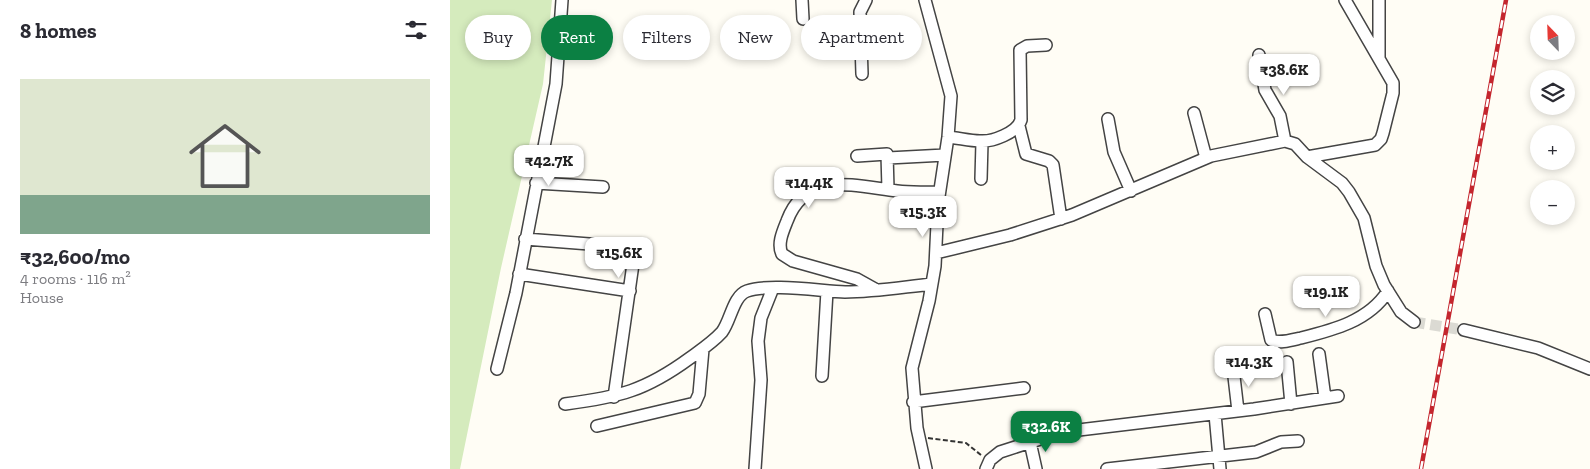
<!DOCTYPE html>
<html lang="en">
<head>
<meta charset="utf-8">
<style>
	:root { --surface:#fff; --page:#f2f2f3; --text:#2b2b33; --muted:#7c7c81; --accent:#0b8043 }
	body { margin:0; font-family:"Zilla Slab",serif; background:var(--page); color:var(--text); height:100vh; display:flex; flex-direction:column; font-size:19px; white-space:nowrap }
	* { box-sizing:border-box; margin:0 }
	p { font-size:16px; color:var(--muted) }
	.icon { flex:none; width:28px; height:28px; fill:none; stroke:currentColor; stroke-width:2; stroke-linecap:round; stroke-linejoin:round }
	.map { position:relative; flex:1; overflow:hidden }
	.panel { display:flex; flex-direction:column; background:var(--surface); width:450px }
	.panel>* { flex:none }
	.hud { position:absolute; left:15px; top:15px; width:475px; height:45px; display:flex; gap:10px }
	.needle { width:32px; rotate:337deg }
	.controls { position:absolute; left:1080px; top:15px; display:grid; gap:10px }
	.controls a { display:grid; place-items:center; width:45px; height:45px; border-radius:50%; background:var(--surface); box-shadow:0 2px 8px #0003; font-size:25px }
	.price { position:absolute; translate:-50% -42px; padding:0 11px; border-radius:10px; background:#fff; color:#222; font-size:16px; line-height:32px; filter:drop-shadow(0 1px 2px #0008) }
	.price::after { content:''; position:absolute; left:50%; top:30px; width:15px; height:11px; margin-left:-8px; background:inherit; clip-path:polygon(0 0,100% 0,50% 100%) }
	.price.active { background:var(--accent); color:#fff }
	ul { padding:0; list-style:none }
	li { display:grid; align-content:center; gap:10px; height:265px; padding:0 20px }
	li span { display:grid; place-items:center; height:155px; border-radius:0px; color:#555 }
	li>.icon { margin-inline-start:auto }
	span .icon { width:90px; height:90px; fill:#fffc; stroke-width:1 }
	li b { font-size:21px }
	h2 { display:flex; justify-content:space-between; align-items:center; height:60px; padding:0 20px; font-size:21px }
	.chip { padding:0 18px; border-radius:22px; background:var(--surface); box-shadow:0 2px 8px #0003; font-size:18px; line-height:45px }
	.chip.active { background:var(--accent); color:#fff }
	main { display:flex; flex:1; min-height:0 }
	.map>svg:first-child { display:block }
	.green { fill:#d5ebbd }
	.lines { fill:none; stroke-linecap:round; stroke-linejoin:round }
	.minor-tunnel { stroke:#dbdad3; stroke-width:11; stroke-dasharray:11 5.5; stroke-linecap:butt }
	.minor-casing { stroke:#444; stroke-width:14 }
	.path { stroke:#333; stroke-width:2; stroke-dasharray:5 2.5; stroke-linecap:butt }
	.minor { stroke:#fff; stroke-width:11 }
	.rail-casing { stroke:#c4262e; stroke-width:4.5 }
	.rail { stroke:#fff; stroke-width:2.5; stroke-dasharray:8; stroke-linecap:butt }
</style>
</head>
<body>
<main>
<section class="panel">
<h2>8 homes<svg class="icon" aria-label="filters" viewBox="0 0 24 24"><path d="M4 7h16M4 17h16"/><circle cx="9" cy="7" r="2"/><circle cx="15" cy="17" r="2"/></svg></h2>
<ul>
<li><span style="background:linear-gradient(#dfe7d0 75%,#7fa58c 0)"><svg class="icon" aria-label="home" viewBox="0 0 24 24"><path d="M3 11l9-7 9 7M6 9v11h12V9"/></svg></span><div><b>₹32,600/mo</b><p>4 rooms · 116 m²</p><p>House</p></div></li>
</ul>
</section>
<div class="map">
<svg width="1140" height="469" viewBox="0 0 1140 469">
	<rect width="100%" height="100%" fill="#fffdf5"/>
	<path class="green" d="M0,0h102l-9,84 -42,184 -41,201h-10z"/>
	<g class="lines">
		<path class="minor-tunnel" d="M964,322l50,8"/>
		<defs>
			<path id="minor" d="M352,0l1,19
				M475,0l26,96 -3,41 -10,66 -3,63 -6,35 -17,67 5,60 9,41
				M929,0v57
				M809,55l6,35 15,26 5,25
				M412,74l-2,-62 6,-12
				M744,113l12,45
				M658,119l6,33 17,39
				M569,126l7,28 23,7 4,4 8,54
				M498,137c11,1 22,4 32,4 12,1 37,-8 41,-21l-1,-70 7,-4 19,-1
				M407,156l30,-2 1,35
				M857,157l68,-12 6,-6 2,-6 10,-40v-10l-48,-83
				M438,158l57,-3
				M531,179l1,-37
				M86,183l67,4
				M75,239l103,8 7,3 -21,147
				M486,253l74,-18 62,-20 139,-59 74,-15 10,3 12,13 35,26 7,9 15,26 12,48 8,19 17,27 13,10
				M69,274l111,17
				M425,289l-18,-10 -64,-18 -11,-7c-5,-10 1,-23 5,-33 19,-51 68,-35 110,-30 14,2 28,1 42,1
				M815,314l6,26c8,4 21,0 30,-2 32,-8 68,-17 87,-47
				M1014,330l74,18 52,21
				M869,354l6,44
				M837,362l4,42
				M783,368l5,43
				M47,369l19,-76 40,-209 6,-84
				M372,376l5,-85
				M463,402l111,-14
				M115,404c54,-7 80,-13 125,-46 11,-8 23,-16 32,-26 9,-12 11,-36 25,-41 22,-8 73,0 98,1 29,0 58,-5 87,-8
				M765,414l5,55
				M147,426l98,-23 4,-9 4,-45
				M580,442l6,27
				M305,469l6,-89 -3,-39 3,-23 12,-30
				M536,469l4,-9 10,-8 62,-20 192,-23 84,-13
				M657,469l149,-17 25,-10 17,-1"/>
		</defs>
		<use href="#minor" class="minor-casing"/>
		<path class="path" d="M478,438l38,5 15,12"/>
		<use href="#minor" class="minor"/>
		<defs>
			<path id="rail" d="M971,469l85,-469"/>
		</defs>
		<use href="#rail" class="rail-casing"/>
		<use href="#rail" class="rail"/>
	</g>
</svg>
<div class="controls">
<a><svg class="needle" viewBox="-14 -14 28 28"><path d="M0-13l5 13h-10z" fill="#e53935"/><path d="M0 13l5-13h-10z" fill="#7c7c81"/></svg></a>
<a><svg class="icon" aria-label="layers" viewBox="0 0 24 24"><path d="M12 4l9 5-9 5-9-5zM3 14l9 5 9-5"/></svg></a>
<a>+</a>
<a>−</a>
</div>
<b class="price" style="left:834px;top:96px">₹38.6K</b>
<b class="price" style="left:99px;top:187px">₹42.7K</b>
<b class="price" style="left:359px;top:209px">₹14.4K</b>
<b class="price" style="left:473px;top:238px">₹15.3K</b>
<b class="price" style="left:169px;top:279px">₹15.6K</b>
<b class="price" style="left:876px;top:318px">₹19.1K</b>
<b class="price" style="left:799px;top:388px">₹14.3K</b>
<b class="price active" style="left:596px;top:453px">₹32.6K</b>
<div class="hud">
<a class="chip">Buy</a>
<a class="chip active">Rent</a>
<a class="chip">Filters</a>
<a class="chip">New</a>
<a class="chip">Apartment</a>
</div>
</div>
</main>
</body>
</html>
